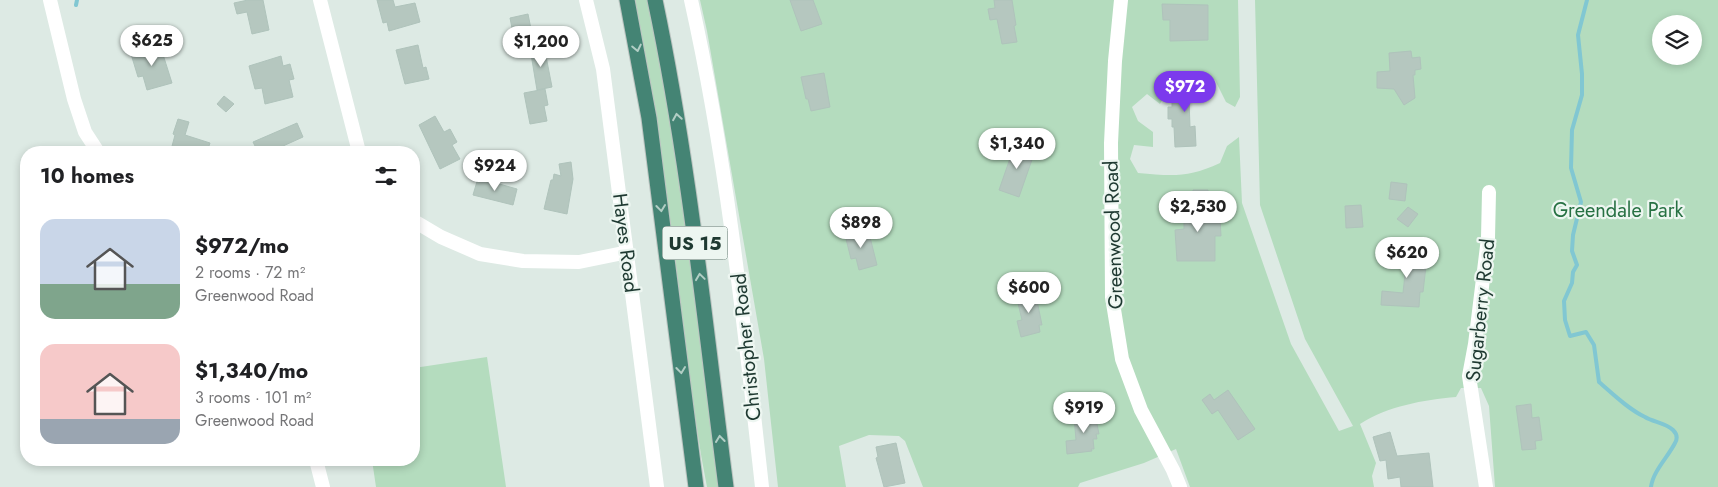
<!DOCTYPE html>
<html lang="en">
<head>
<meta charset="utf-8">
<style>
	:root { --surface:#fff; --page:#f6f6f6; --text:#202124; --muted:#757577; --accent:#7c3aed }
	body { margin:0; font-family:Jost,sans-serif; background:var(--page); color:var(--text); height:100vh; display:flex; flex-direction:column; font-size:19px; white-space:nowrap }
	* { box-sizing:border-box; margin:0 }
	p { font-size:16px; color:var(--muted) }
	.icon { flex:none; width:28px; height:28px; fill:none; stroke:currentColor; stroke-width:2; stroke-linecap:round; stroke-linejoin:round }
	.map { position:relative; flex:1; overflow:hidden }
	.panel { position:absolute; left:20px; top:146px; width:400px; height:320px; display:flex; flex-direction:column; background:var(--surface); border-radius:20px; box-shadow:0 2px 8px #0003 }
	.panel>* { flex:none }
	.controls { position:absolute; left:1652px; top:15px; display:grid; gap:10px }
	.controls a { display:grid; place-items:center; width:50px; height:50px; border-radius:50%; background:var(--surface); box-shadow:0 2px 8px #0003; font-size:25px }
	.price { position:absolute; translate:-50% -42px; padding:0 11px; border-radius:18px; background:#fff; color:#222; font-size:16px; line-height:32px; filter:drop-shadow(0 1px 2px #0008) }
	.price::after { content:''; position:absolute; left:50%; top:30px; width:15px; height:11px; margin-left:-8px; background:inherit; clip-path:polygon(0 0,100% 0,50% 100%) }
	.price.on { background:var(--accent); color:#fff }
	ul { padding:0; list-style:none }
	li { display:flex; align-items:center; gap:15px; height:125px; padding:0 20px }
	li span { display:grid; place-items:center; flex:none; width:140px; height:100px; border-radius:15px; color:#555 }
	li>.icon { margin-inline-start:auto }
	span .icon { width:60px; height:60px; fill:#fffc; stroke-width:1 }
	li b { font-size:21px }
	h2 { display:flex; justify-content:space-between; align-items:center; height:60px; padding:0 20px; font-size:21px }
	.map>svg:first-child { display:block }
	.green { fill:#b4dcbe; fill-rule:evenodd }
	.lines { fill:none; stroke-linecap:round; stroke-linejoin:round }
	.stream { stroke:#81c7d2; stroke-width:4 }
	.building { fill:#b5c7bf; stroke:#afc3bb }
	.trunk-casing { stroke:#bcc4c1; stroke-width:17 }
	.minor { stroke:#fff; stroke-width:14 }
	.trunk { stroke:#448474; stroke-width:15 }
	.oneway { stroke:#b2cec5 }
	.labels { text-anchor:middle; stroke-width:4.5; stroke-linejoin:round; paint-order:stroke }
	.shield { fill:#edf6f1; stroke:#5c726b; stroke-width:1 }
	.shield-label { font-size:19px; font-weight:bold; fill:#1e3931 }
	.park-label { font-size:20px; fill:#277143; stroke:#edf6f1 }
	.street-label { font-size:20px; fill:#1e3931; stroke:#edf6f1 }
</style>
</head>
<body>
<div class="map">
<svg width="1718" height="487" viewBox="0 0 1718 487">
	<rect width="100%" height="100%" fill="#ddeae4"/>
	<path class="green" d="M633,0h15c32,161 50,324 71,487h-12c-16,-81 -23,-163 -34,-244 -10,-82 -24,-162 -40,-243z
		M700,0h538l2,97 -5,10 -9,-5 -11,-22 -27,-4 -14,1 -14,27 -13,-10 -15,13 6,14 15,11v15l-19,-2 -4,14 8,14c34,3 50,5 82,-10l7,-17 12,-9 3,66 49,141 48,87 14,-5 -48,-87 -45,-134 -5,-205h463v487h-223l-6,-81 -8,-18h-20l-5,9c-33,3 -68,9 -96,27l16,39 -4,13 2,11h-184l-14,-38 -32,14 -64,20 -2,4h-155l-18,-46 -6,-5 -30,-1 -30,11 7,41h-68l-14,-128 -57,-328zM1661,24h33v32h-33z
		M487,357l19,130h-130l-4,-27h42v-92z"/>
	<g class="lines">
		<path class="stream" d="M1587,0l-9,35 4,39v21l-10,35 -1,38 10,34 -8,33 -1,16 5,14 -4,7 -1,11 -8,18 1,19 5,16 16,-4 8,13 5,37c14,12 29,27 46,35 8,5 21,6 28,13 4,4 5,8 2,13 -7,14 -22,28 -24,44
			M76,5l1,-5"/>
	</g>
	<path class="building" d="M248,0h15l6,30 -17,4 -5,-22 -10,2 -3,-11z
		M377,0h16l2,7 20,-4 5,19 -31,9 -2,-9 -4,1z
		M790,0h23l9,24 -21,7z
		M994,0h18l4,25 -2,1 3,16 -15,2 -5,-25 -7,1 -2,-11 7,-1z
		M1162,4l46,1v35l-38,1v-21h-7z
		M528,14l3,15h4l3,15 -22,4 -6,-30z
		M160,45l12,38 -25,7 -4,-14 -5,1 -7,-23z
		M418,45l5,23 3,-1 3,12 -24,5 -9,-34z
		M544,46l8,41 -15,3 -7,-42z
		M1411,51l1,7 8,-1 1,12 -6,1v5h-2l2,23 -11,7 -10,-16 -17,-1v-16l13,-1 -1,-18z
		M281,56l2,10 7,-2 4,15 -5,1 4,17 -28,7 -3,-16 -7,1 -6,-23z
		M824,73l6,34 -19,4 -3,-12h-2l-5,-22z
		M1206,82v16l-17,1 1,28 5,-1 1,20 -21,1 -1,-20h-2v-8h-4v-12h4v-8l4,-1v-13z
		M545,89l3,16 -4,1 3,15 -17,3 -6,-31z
		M224,96l10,8 -8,8 -9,-8z
		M435,116l9,16 6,-3 7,13 -5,3 8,14 -20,10 -21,-44z
		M178,119l11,3 -4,13 25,8 -3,9h-28l-8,-2 4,-15 -2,-1z
		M297,123l6,14 -20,9 1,2 -10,4h-16l-5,-10z
		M1015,144l20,7 -16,46 -20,-7z
		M571,162l2,17 -6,35 -23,-5 7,-29h2l1,-6 7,2 -2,-12z
		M478,178l39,11 -4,16 -40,-10z
		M1391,182l16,2 -2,17 -16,-2z
		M1193,190h15l1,30 11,-1 1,17h-6v25h-38l-2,-31 9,-1v-9h10z
		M1361,205l2,22 -17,1 -1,-22z
		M1408,207l10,7 -10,13 -11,-8z
		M868,229l9,36 -18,5 -3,-12 -5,1 -6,-24z
		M1391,249l31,2 -1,14 5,1 -3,26h-3l-1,15 -38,-2 1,-14 21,2 3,-28 -16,-1z
		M1035,291l7,34h-3l1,7 -19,5 -4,-16 5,-1 -6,-25z
		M1228,390l27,39 -17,11 -20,-30 -6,4 -10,-14 8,-6 4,6z
		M1531,404l1,14 7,-1 3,23 -7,1 1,8 -14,1 -6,-44z
		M1095,414l4,20h-3l1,5h-4l1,10h-3l1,2 -25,3 -1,-13 10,-1 -2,-24z
		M1390,432l7,24 32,-3 4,34h-32l-1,-10 -12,2 -2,-19 -6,1 -7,-24z
		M896,443l9,40 -21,4 -8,-29 2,-1 -2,-10z"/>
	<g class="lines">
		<defs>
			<path id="trunk" d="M627,0l22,118 47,369
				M655,0c34,161 50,324 71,487"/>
		</defs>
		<use href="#trunk" class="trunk-casing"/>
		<path class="minor" d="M50,0l24,99 11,33 13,20
			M320,0l39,152
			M586,0l17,69 54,418
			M691,0c36,161 53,324 71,487
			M1121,0l-6,61 -4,82 1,154 10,62 19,51 32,60 7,17
			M414,221l27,16 39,17 43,7 56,1 49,-10
			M316,460l7,27
			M1486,487l-17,-111 6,-32 13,-106 1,-46"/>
		<use href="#trunk" class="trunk"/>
	</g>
	<defs><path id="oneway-chevron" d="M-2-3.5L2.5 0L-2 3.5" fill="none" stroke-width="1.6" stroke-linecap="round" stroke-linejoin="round" transform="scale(1.25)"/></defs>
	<g class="oneway">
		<use href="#oneway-chevron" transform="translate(637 48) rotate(78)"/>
		<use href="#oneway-chevron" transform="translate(677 117) rotate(-99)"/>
		<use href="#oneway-chevron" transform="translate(661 208) rotate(83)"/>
		<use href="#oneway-chevron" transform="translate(700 277) rotate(-98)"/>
		<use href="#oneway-chevron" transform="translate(681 370) rotate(83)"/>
		<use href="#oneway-chevron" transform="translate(720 439) rotate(-97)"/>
	</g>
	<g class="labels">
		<rect class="shield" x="662.5" y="226.5" width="65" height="33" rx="4"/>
		<g class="shield-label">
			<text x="695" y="250">US 15</text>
		</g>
		<g class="park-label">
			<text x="1618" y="217">Greendale Park</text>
		</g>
		<g class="street-label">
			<text transform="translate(1113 235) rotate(-92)" y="7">Greenwood Road</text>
			<text transform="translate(626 243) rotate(83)" y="7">Hayes Road</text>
			<text transform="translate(1480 310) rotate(-84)" y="7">Sugarberry Road</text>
			<text transform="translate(746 347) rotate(-96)" y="7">Christopher Road</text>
		</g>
	</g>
</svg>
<div class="controls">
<a><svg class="icon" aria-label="layers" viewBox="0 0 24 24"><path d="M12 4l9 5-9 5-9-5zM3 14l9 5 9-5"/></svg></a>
</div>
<b class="price" style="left:152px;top:67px">$625</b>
<b class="price" style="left:541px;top:68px">$1,200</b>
<b class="price on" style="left:1185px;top:113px">$972</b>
<b class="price" style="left:1017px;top:170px">$1,340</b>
<b class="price" style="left:495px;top:192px">$924</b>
<b class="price" style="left:1198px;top:233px">$2,530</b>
<b class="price" style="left:861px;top:249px">$898</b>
<b class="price" style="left:1407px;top:279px">$620</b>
<b class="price" style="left:1029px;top:314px">$600</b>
<b class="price" style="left:1084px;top:434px">$919</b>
<section class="panel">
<h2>10 homes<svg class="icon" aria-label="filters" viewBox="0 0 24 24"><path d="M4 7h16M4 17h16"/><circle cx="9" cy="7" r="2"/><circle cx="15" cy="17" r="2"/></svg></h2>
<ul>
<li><span style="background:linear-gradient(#c9d6e8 65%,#7fa58c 0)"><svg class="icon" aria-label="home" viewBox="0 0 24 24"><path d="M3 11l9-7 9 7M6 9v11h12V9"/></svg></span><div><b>$972/mo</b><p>2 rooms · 72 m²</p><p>Greenwood Road</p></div></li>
<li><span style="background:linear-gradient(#f6c9c9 75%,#9aa5b1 0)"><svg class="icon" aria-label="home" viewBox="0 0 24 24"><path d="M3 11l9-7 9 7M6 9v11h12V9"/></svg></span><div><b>$1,340/mo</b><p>3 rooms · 101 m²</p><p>Greenwood Road</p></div></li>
</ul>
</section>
</div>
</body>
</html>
